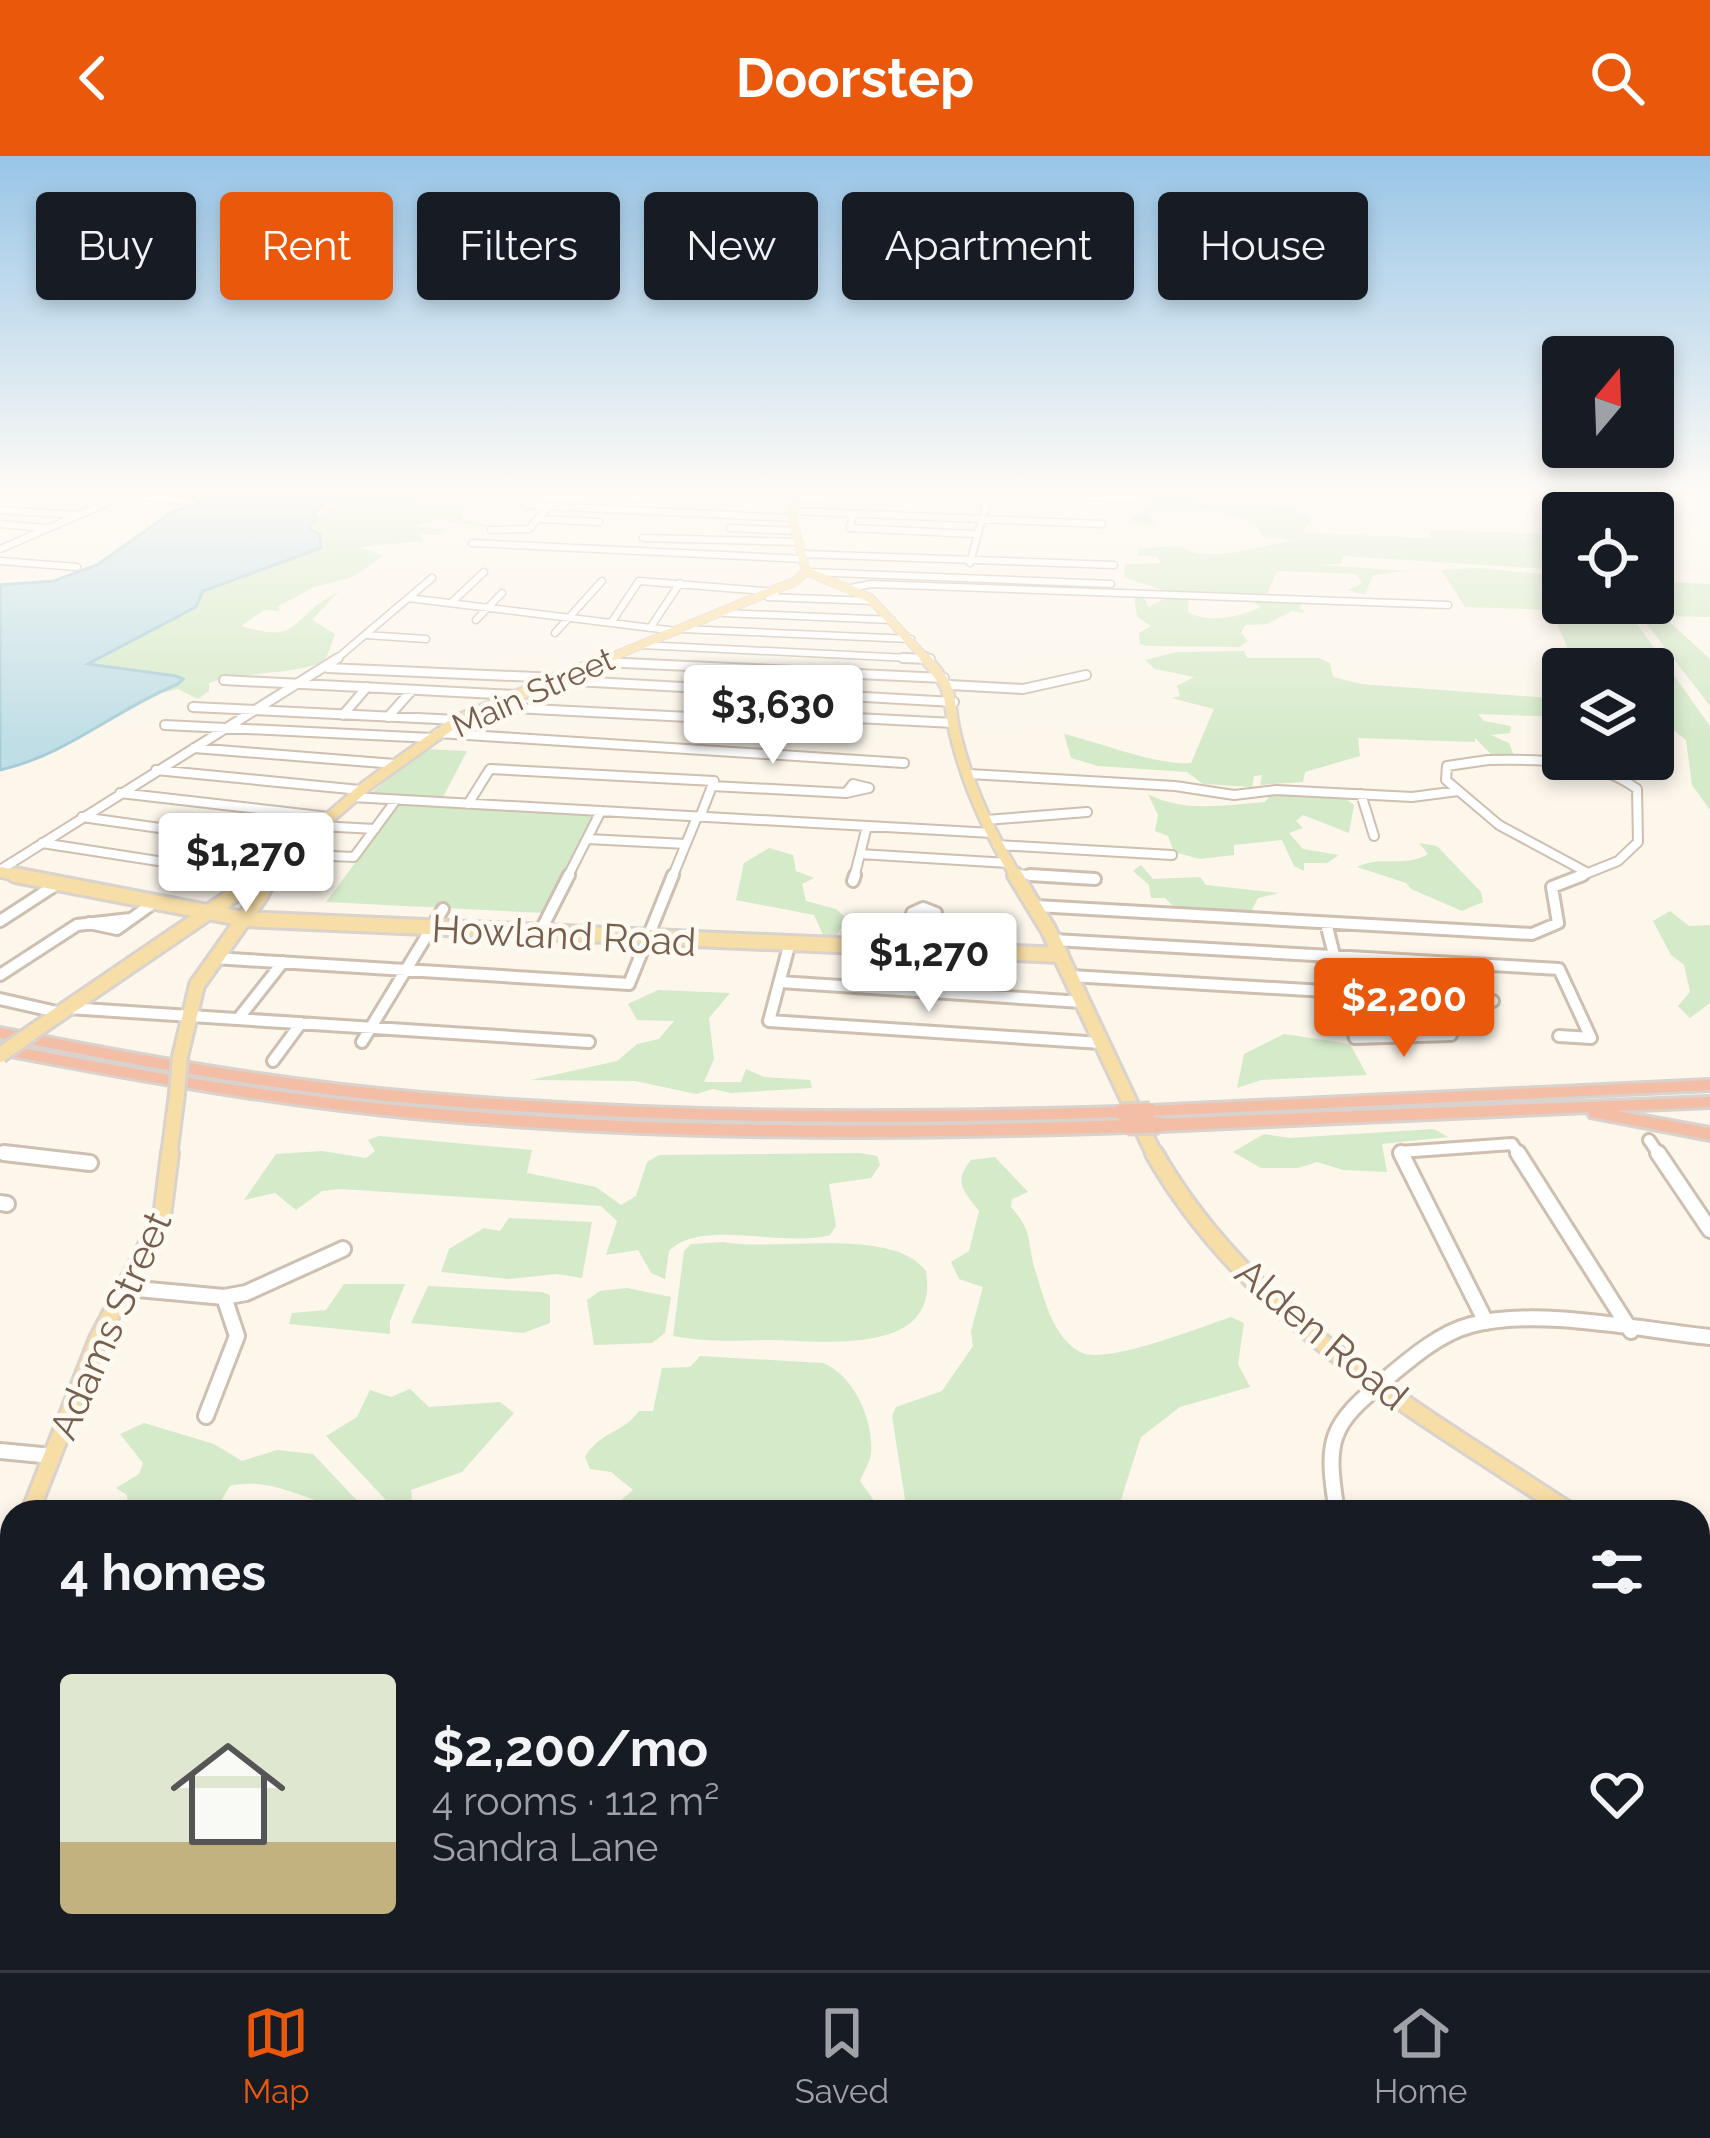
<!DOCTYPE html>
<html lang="en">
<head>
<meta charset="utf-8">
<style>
	:root { --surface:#171b24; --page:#242831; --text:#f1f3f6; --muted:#9ea1a6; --line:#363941; --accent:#ea580c }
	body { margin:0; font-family:Raleway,sans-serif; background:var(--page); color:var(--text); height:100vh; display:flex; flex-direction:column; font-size:45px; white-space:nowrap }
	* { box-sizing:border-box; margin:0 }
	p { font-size:39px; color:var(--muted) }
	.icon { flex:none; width:66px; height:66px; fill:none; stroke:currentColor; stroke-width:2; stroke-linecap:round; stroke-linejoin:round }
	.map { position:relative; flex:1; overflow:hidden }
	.details { position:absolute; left:0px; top:1344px; width:1710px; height:471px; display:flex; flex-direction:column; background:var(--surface); border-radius:36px 36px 0 0; box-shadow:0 6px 18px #0003 }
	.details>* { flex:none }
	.guide { position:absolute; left:36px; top:36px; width:1638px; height:108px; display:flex; gap:24px }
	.needle { width:78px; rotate:19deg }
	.controls { position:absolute; left:1542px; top:180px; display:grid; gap:24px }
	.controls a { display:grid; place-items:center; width:132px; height:132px; border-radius:12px; background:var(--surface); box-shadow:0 6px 18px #0003; font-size:60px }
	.price { position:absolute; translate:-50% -102px; padding:0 27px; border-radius:12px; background:#fff; color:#222; font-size:39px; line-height:78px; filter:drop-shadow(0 3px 6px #0008) }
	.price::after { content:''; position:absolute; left:50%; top:72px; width:36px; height:27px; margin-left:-18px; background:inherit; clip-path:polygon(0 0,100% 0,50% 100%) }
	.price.active { background:var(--accent); color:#fff }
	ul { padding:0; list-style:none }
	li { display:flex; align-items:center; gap:36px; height:300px; padding:0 60px }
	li+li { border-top:3px solid var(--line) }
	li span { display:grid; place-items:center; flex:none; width:336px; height:240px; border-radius:12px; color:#555 }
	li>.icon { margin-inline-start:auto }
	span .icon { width:144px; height:144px; fill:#fffc; stroke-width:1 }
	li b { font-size:51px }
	h2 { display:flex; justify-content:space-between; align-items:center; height:144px; padding:0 60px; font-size:51px }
	.chip { padding:0 42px; border-radius:12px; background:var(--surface); box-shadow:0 6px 18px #0003; font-size:42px; line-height:108px }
	.chip.active { background:var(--accent); color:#fff }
	header { display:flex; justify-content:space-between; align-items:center; height:156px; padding:0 60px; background:var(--accent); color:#fff; font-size:54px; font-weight:700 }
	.menu { display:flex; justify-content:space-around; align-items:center; height:168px; border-top:3px solid var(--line); background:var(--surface); font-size:33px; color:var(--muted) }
	.menu a { display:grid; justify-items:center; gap:6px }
	.menu .active { color:var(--accent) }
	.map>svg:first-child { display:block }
	.green { fill:#d5eac9 }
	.water { fill:#c0dee6; stroke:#a6cdd7; stroke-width:3 }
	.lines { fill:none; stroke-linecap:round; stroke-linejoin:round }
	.minor-far4-casing { stroke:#cebfb0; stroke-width:9 }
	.minor-far3-casing { stroke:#cebfb0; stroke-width:12 }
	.minor-far2-casing { stroke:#cebfb0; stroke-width:16 }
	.minor-far1-casing { stroke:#cebfb0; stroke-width:20 }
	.minor-casing { stroke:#cebfb0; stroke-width:22 }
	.major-far4-casing { stroke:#d9d2cd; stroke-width:10 }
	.major-far3-casing { stroke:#d9d2cd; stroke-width:15 }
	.major-far2-casing { stroke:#d9d2cd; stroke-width:20 }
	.major-far1-casing { stroke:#d9d2cd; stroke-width:22 }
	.major-casing { stroke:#d9d2cd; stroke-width:27 }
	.highway-casing { stroke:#d9d2cd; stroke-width:6 }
	.minor-far4 { stroke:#fff; stroke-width:6 }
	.minor-far3 { stroke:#fff; stroke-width:8 }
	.minor-far2 { stroke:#fff; stroke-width:10 }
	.minor-far1 { stroke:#fff; stroke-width:14 }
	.minor { stroke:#fff; stroke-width:16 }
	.major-far4 { stroke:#f7dea7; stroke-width:8 }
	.major-far3 { stroke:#f7dea7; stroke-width:10 }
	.major-far2 { stroke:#f7dea7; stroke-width:14 }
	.major-far1 { stroke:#f7dea7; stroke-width:16 }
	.major { stroke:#f7dea7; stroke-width:21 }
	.highway { fill:#f3bea5; fill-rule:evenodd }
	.major-bridge-casing { stroke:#d9d2cd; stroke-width:20; stroke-linecap:butt }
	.highway-bridge-casing { stroke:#d9d2cd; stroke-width:21; stroke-linecap:butt }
	.major-bridge { stroke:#f7dea7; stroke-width:14 }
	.highway-bridge { stroke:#f3bea5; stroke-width:15 }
	.labels { text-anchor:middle; stroke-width:10; stroke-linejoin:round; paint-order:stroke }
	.far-street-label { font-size:33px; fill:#775f4e; stroke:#fefaf2 }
	.street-label { font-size:39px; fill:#775f4e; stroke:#fefaf2 }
</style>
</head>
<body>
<header><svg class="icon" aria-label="back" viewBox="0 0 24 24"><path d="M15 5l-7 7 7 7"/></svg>Doorstep<svg class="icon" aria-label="search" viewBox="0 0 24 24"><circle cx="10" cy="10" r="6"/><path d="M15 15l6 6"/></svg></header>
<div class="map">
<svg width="1710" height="1814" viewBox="0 0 1710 1814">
	<rect width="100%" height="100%" fill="#fcf6eb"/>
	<path class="green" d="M355,334h148l-10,6 -64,-2 -13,11 49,-1 -3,14 32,10 -72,-11 10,3 -21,7 35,2 -7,6 -20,-1 5,7 -64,6 23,9 -30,21 -39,10 -37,20 4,4 -17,-1 -23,16c62,19 45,-7 98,-35l-27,29 23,14c-3,7 -6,20 -10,25 -13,15 -90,13 -116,24v8l-11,8 -20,-10 -17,4 21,-14 -96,-12 110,-60 9,-17 115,-42v-13l-10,-10 26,-18 3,-12z
		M1142,334h40l12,11c39,2 85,-5 118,19l-11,13 130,5 -3,-8 129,4 6,1v35l-220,-14 -2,8 -23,1 90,6 -35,4 -8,20 -17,-5 14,-7 -6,-9 -79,-3 -10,23 -99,-2 -44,-15 1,-13 36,-1 -3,-6 -21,-2 3,-7 42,-2c19,19 85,-1 111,-6l-30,-4 -9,-13 -45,-15 -63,5 10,12 -28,-3 29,-24z
		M1477,412l86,8v27h90v-22l57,3v33l-47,-1 47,43v47l-71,-92h-9l80,112v84l-18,-25 -6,-45 -22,-18h-11v-53h-77l-24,-59 -87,-3 -24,-37z
		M1134,440h9l6,11 20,-11 20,2 -1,14c19,12 53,5 73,-5l-11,-7 55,1 -6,7 7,5 -14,-2 -25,13 -22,1 -4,8 7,8 -9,6 -92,-1 -7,-2 -1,-11 12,-7 -14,-9z
		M1244,495l3,7h72l11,5 3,14 28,7 202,15v18l-85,-3 6,7 27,5 -1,7 -19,2 18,8 6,15h-20l-20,-20v4l-117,-4 2,18 -55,16 -2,10 -43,3 2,-10 -8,1 -2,11 -49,-3 -16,-12 -89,-6 -27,-8 -7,-24c34,8 94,32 127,29l23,-54 -43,-11 9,-2 -3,-10 17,-9 -39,-8 -10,-9 31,-8z
		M424,593l43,2 -26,50 -75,-4z
		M1273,636c26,1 60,-5 81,13l-5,28 -46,-18 -7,6 7,7 -14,5 14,16 36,6 -12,8h-23v8l-10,-5 -12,-26 -48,5v10l-34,4 -26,-7 -6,-16 -13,-5 3,-16 -10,-21c36,19 78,11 117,8z
		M399,648l194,11 -50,98 -217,-11z
		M1419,687l18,3 44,46 2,10 -21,9 -51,-22 -5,-6 -49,-16c23,-12 49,1 71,-13z
		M769,692l24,7 3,16 18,7 -12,6 4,17 30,8 11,10 -12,18h-11l-10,-22 -78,-15 8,-37z
		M1141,709l12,14 47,-2 6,8 73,8 -21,5 -7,14 -75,-3 -11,-11h-14l-2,-13 -16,-14z
		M1670,755l19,15 21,-1v78l-20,15 -12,-12 12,-14 -6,-27 -13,-10 -18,-34z
		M658,834l72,3 -21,25 5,41 -10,23h37l5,-13 18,8 46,3 2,8 -81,5 -18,-4 -17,5 -61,-13 -104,-1 86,-19 20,-17 22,-5 15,-18 -37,-1 -9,-16z
		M1284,878l66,10 17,31 -106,5 -24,8 7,-34z
		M1434,973l14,8 -66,7 5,28 -44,-2 -26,-8 -19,6h-37l-28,-16 31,-18 25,4z
		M379,980l153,14 -5,23 69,14 25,18 15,-9 11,-34 12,-7 201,-2 17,3 3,9 -9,13 -42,6 7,42 -6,9c-48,13 -129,-17 -161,16l-4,28 -14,-6 -13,-23 -32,5 11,-34 -16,-15 -260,-17 -19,2 -26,19 -21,-17 -31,7 32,-46 46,-3 44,7 9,-7 -7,-11z
		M995,1001l33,35 -16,7 -1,8c24,27 15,35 25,66 9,28 17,64 44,79 25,14 123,-26 151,-35l13,6 -6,41 12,23 -70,20 -39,30 -24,75h-210l-15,-96 4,-9 46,-16 31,-45 -2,-15 12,-44 -24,-8 -8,-17 18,-11 10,-40c-14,-19 -27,-28 -8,-51z
		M509,1062l83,4 -10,56 -25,-4 -48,5 -68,-7 8,-23 35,-21 16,3z
		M724,1086c53,10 168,-16 202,29 15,88 -107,69 -160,69 -31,1 -61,2 -93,-4l11,-85 7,-7z
		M344,1128h61l-15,37v13l-101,-10 3,-11 34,-3z
		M428,1130l114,6 8,3v28l-27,10 -112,-10z
		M627,1132l44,9 -6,36 -13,10 -58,2 -7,-45 13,-9z
		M700,1200l123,7c32,13 51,59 48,91 -1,8 -8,19 -11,27l22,31h-275l26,-22 -22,-18 -21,-3 -5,-12c14,-25 37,-23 54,-46h14l9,-43 28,-1z
		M410,1233l19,18 71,-5 14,11 -52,59 -51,18 2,22h-16l-71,-76 31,-19 13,-27 21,7z
		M144,1267l70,21 28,17 35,-11 36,4 55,58c-47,0 -90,-38 -138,-26l-16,26 -69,-6 -17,6 -1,-17 -11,-7 23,-14 4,-11 -23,-29z
		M825,1803h634l63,11h-706z"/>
	<path class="water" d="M225,334h130l-29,11 -13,14 4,3 -8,10 11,7 1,13 -118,43 -7,16 -108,57 88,12 7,3 -5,5c-62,25 -111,71 -178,86v-185l54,-4 43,-16 72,-51z"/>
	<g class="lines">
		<defs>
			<path id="minor-far4" d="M889,334l247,9
				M600,339l5,-5
				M126,340l67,5
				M498,340l20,-6
				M794,342l31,1
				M635,344l8,-10
				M673,344l5,-10
				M526,349l266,13
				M0,354l75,5
				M792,355l310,13
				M853,358l-3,14 125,6
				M538,363l61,3
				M0,368l45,4
				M730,372l66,3
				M491,374l38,-1 19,-22
				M643,382l156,4
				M472,387l332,16
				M0,393l137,-59
				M803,398l311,11
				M0,405l77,6
				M970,407l20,-73
				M809,416l302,12
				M851,432l20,-4 577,21
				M768,441l105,4
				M408,442l268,33
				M451,447l33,-31
				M723,457l169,7
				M476,464l26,-27
				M611,467l28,-42 137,11
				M650,472l30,-45
				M682,473l229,10
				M555,477l47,-52
				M366,479l60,4
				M641,489l289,14
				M334,505l98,-83"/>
			<path id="minor-far3" d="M903,502l27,1
				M603,506l341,16
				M328,512l230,10
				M224,524l293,15
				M557,524l397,22
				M950,529l73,4 63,-14
				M193,551l265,13
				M491,551l256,13
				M343,559l24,-28
				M388,561l24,-27
				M836,561l118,6
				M165,569l267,13
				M438,577l466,30
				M194,592l201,16
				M1488,604c48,-1 108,-2 149,29l1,53 -20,19 -30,12 -89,-48 -53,-45 1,-14z
				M156,614l204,20
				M969,618l206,12 59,9 42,-5 136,7 46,-6
				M853,628l16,4 -23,5z
				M712,630l134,7
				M120,637l209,24
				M1361,638l13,42
				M352,641l640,36
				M468,648l22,-35 224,12 -14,36
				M82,661l212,30
				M986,664l101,-8
				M319,670l56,3
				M587,683l99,5
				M42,687l219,34
				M997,689l175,10
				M287,698l67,3 42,-57
				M860,698l148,9
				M0,714l338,-212
				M1015,718l63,4
				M567,722l34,-67
				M672,722l25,-61
				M854,722l13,-52
				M1575,722l13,-5"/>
			<path id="minor-far2" d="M248,719l13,2
				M1030,719l65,4
				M853,725l2,-6
				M1036,750l496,28 26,-11 -6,-36 31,-12
				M923,752l13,5v9l-18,-2 -6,-7z
				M0,765l57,-37
				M89,767l28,6 35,-25
				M1326,767l29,115 96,-3
				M539,778l30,-59
				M1054,784l505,29 32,69 -32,-2
				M789,790l-20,75 332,22
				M935,795l1,-29
				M214,802l415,26 44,-109
				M0,819l77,-50 53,-6
				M1071,820l422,25
				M780,826l302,20
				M0,843l61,14
				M68,852l521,34
				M238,863l45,-57
				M362,886l81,-133
				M273,905l28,-38
				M1649,984l11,16
				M0,997l31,3
				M1402,1000l-2,-4 112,-8 8,12"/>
			<path id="minor-far1" d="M4,997l86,10
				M1401,997l85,169
				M1518,997l113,178
				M1658,997l52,77
				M0,1047l7,1
				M127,1132l97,9 22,-4 97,-44
				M206,1260l31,-80 -13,-39
				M0,1295l52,5
				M1337,1356c-12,-73 -8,-86 49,-133 25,-21 54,-46 85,-54 67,-18 170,5 239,12"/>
			<path id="minor" d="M0,1459l12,-1
				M1698,1637l12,2
				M0,1643l12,2
				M0,1808l42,6"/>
			<path id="major-far4" d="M0,341l32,-7
				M806,415l64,27 58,63
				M602,505l194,-80 10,-10 -14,-53 4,-28"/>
			<path id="major-far3" d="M925,502c34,37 20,40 32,83 12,47 35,96 60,137
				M0,716l31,6
				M260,722l106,-92 92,-66 151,-62"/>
			<path id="major-far2" d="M15,719l229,44 817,36
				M1015,719l33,54 107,227
				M37,873l226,-154
				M180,901l17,-72 63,-89 8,-16 -7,-3
				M169,1000l8,-62"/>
			<path id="major-far1" d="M1154,997c94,165 263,258 416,359
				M30,1356l68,-173 64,-122 8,-64"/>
			<path id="major" d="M0,1438l12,-34
				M1698,1451l12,10"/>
			<path id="highway" d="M0,872c140,28 280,53 422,65 233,21 465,21 699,14l9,5 -9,5c-234,8 -466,7 -699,-13 -142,-12 -282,-38 -422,-66z
				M0,888c141,27 282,52 424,64 235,21 468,21 703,12l9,6 -9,6c-235,8 -469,8 -703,-13 -143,-13 -283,-38 -424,-65z
				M1710,924v10l-560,26 -9,-5 9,-5z
				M1710,941v10l-94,4 94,17v12l-114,-22 -6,-1 -2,-5 -429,19 -9,-6 9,-6z"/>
		</defs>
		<use href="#minor-far4" class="minor-far4-casing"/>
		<use href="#minor-far3" class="minor-far3-casing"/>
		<use href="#minor-far2" class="minor-far2-casing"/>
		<use href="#minor-far1" class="minor-far1-casing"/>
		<use href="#minor" class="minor-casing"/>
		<use href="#major-far4" class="major-far4-casing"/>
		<use href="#major-far3" class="major-far3-casing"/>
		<use href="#major-far2" class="major-far2-casing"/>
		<use href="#major-far1" class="major-far1-casing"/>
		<use href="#major" class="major-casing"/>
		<use href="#highway" class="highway-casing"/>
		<use href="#minor-far4" class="minor-far4"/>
		<use href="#minor-far3" class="minor-far3"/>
		<use href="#minor-far2" class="minor-far2"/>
		<use href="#minor-far1" class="minor-far1"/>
		<use href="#minor" class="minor"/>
		<use href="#major-far4" class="major-far4"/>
		<use href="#major-far3" class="major-far3"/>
		<use href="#major-far2" class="major-far2"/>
		<use href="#major-far1" class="major-far1"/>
		<use href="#major" class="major"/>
		<use href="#highway" class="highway"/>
		<defs>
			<path id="major-bridge" d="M0,899l37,-26
				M177,938l3,-37"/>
			<path id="highway-bridge" d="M1121,956l29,-1
				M1127,970l32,-1"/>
		</defs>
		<use href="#major-bridge" class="major-bridge-casing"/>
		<use href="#highway-bridge" class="highway-bridge-casing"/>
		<use href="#major-bridge" class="major-bridge"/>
		<use href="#highway-bridge" class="highway-bridge"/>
	</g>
	<linearGradient id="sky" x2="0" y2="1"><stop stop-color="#98c5e7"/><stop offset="0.57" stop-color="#fefbf6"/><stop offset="1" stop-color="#fefbf6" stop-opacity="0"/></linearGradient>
	<rect width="1710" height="588" fill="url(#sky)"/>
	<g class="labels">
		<g class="far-street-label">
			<text transform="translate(533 536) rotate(-24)" y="12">Main Street</text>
		</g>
		<g class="street-label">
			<text transform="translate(564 779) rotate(3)" y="14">Howland Road</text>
			<text transform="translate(110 1169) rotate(-66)" y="14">Adams Street</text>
			<text transform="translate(1322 1178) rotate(40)" y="14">Alden Road</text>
		</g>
	</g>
</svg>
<div class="controls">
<a><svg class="needle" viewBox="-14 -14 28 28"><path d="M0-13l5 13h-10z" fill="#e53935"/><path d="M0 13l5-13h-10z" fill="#9ea1a6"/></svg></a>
<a><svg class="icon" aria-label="locate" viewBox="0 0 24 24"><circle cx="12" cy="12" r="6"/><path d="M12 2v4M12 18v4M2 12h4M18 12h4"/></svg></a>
<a><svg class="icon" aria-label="layers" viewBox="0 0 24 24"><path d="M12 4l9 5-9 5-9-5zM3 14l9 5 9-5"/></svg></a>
</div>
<b class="price" style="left:773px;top:611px">$3,630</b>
<b class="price" style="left:246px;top:759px">$1,270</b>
<b class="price" style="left:929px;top:859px">$1,270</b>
<b class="price active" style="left:1404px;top:904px">$2,200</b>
<div class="guide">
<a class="chip">Buy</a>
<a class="chip active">Rent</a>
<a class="chip">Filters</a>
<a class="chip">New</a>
<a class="chip">Apartment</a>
<a class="chip">House</a>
</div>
<section class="details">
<h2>4 homes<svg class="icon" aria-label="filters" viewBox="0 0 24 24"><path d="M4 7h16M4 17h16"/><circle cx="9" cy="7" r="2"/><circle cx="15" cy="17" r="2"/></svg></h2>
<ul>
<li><span style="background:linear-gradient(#dfe7d0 70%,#c2b280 0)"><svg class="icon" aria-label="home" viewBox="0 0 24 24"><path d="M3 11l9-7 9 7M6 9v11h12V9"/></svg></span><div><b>$2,200/mo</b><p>4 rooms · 112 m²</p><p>Sandra Lane</p></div><svg class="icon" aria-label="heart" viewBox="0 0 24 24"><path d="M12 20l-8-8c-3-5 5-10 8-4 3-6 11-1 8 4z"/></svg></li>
</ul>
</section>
</div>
<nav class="menu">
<a class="active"><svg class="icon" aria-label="map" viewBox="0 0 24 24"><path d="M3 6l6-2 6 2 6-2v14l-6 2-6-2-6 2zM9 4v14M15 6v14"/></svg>Map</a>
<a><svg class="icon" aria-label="saved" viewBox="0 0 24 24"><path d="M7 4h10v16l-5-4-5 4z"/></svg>Saved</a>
<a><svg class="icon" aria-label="home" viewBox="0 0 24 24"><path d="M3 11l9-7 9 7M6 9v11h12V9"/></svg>Home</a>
</nav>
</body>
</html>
